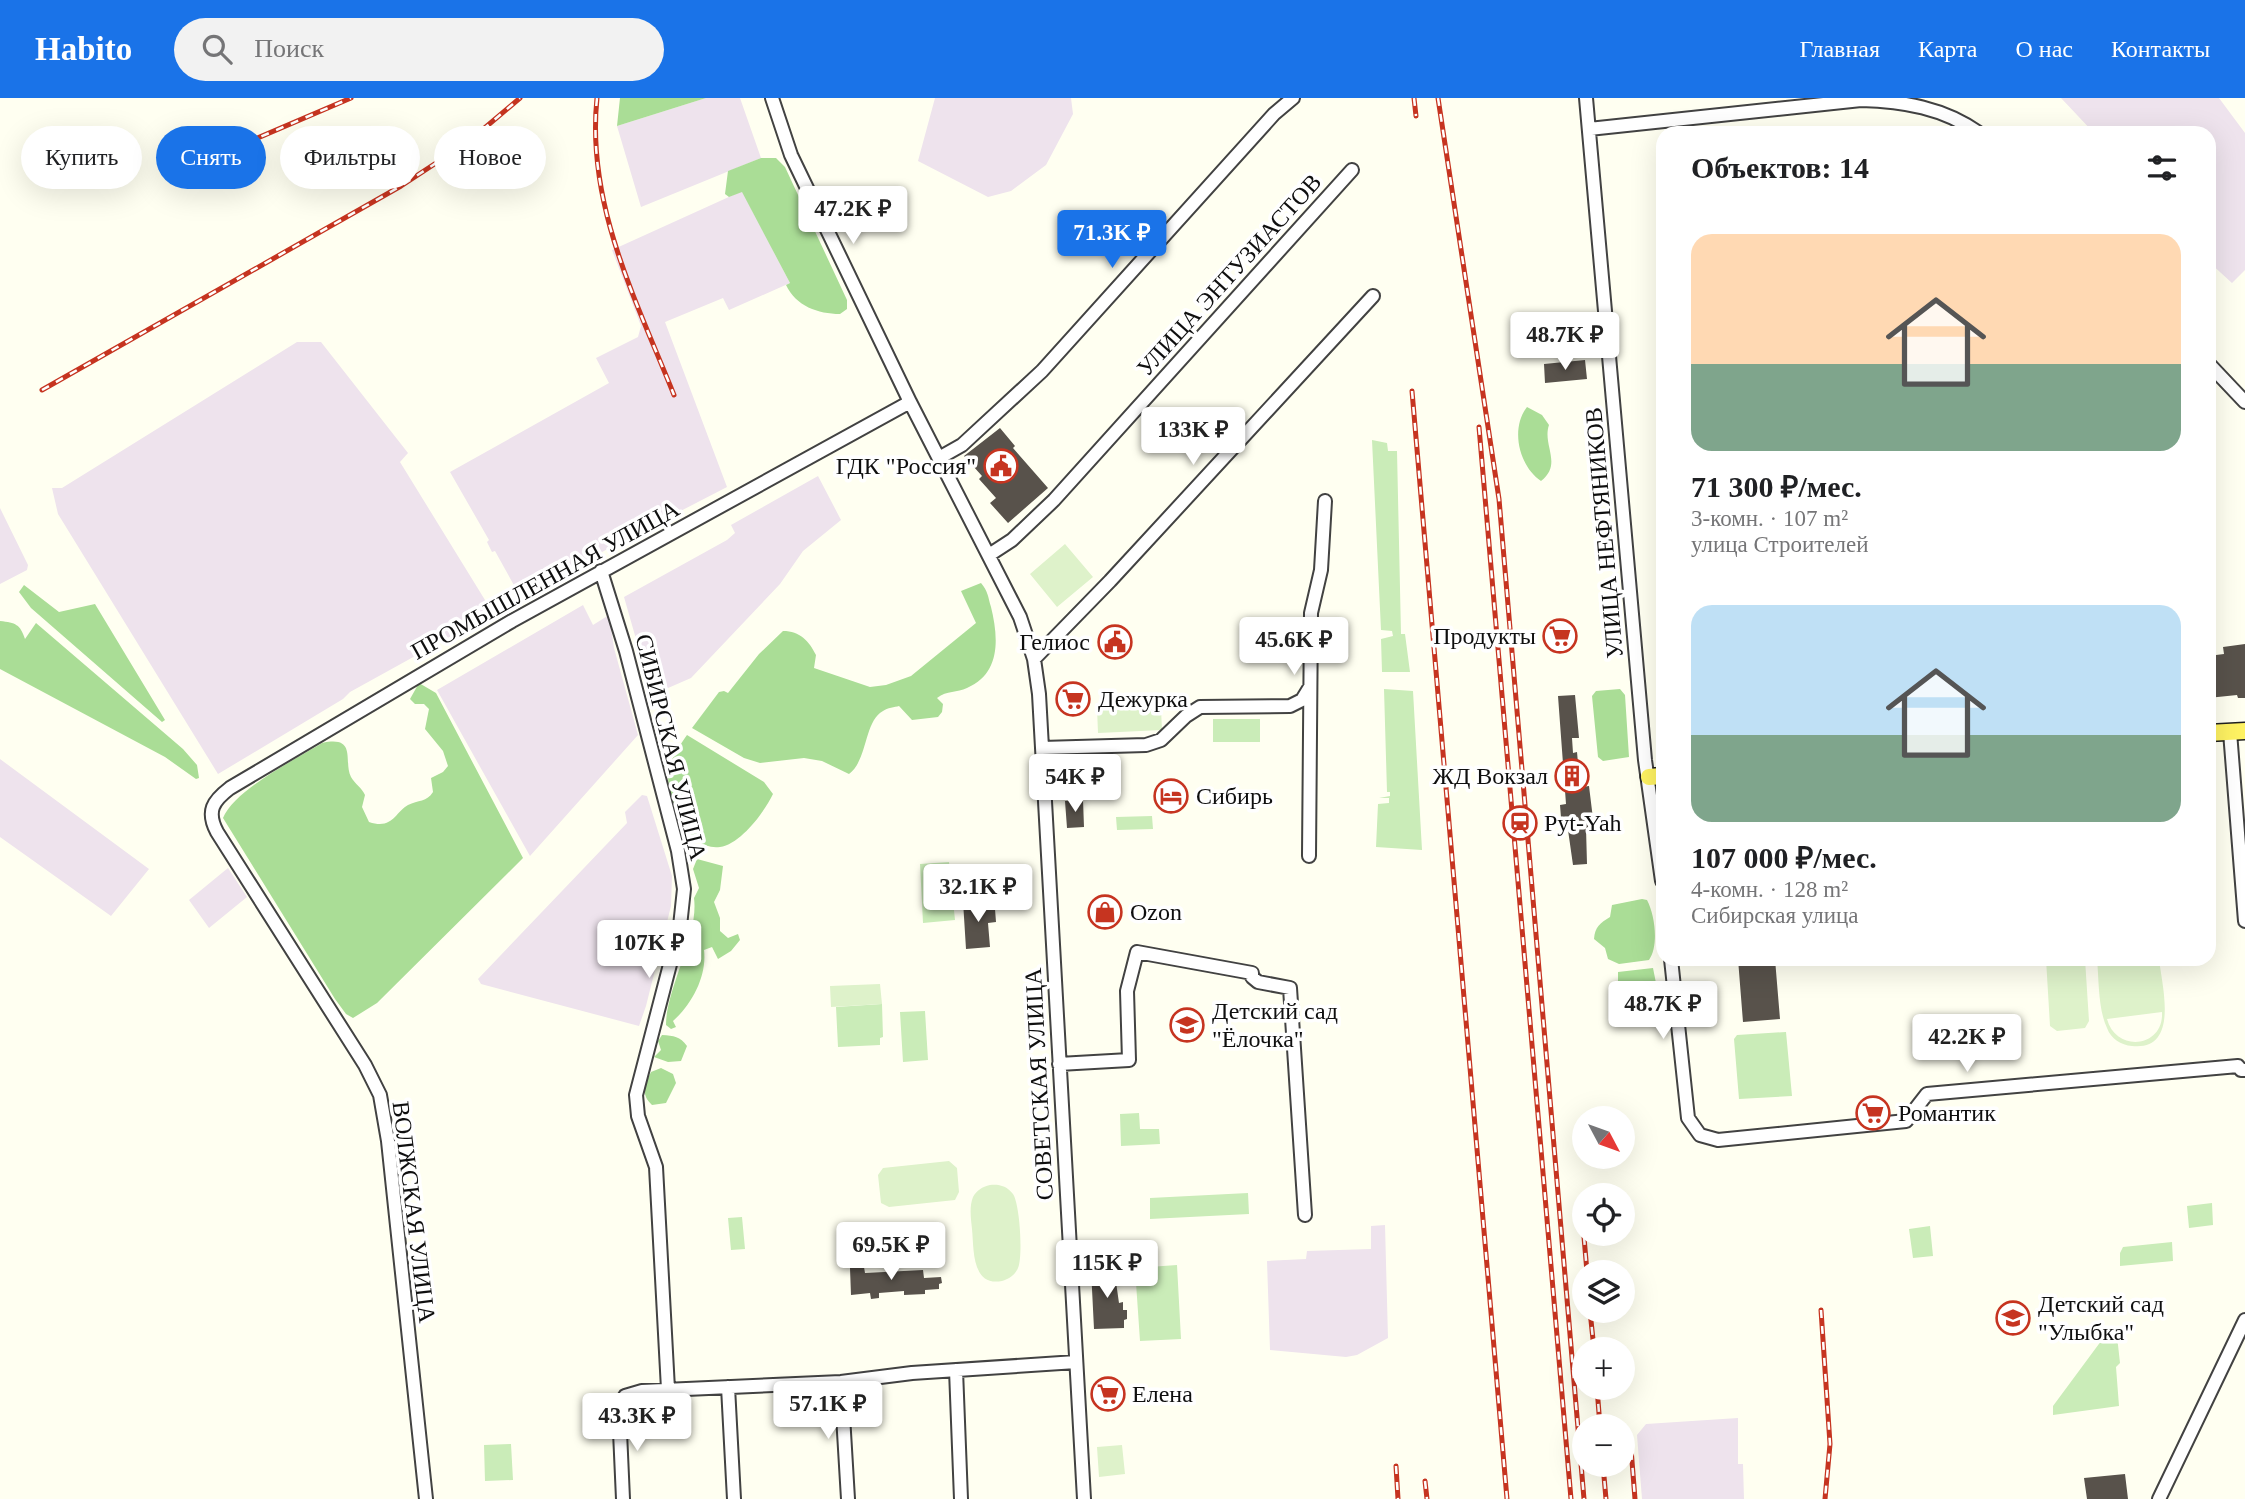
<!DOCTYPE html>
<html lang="ru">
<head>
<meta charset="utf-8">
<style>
	:root { --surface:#fff; --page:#f2f2f2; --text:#202124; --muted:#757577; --accent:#1a73e8 }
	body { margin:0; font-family:Georgia,serif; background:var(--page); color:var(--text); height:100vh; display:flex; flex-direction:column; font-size:26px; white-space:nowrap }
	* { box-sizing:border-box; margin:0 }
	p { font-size:23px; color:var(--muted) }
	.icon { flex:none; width:38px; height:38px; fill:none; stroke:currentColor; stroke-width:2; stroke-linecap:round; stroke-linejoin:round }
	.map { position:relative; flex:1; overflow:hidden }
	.details { position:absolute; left:1656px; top:28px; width:560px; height:840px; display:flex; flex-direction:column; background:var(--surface); border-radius:21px; box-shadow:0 7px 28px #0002 }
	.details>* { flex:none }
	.hud { position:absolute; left:21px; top:28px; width:665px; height:63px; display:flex; gap:14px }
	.needle { width:46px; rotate:131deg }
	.buttons { position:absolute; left:1572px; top:1008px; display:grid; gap:14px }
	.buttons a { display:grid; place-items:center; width:63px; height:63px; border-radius:50%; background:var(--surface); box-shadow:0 7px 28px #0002; font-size:35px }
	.price { position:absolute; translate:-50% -60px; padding:0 16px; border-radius:7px; background:#fff; color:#222; font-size:23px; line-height:46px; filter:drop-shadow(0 2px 4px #0008) }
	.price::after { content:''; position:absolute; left:50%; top:42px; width:21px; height:16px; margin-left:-10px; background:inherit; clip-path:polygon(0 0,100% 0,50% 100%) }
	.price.active { background:var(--accent); color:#fff }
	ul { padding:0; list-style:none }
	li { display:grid; align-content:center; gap:14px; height:371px; padding:0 35px }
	li span { display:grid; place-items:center; height:217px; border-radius:21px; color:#555 }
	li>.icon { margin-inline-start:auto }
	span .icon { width:126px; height:126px; fill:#fffc; stroke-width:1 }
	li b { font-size:30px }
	h2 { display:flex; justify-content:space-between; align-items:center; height:84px; padding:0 35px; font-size:30px }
	.chip { padding:0 24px; border-radius:32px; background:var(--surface); box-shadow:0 7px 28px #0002; font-size:24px; line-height:63px }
	.chip.active { background:var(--accent); color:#fff }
	header { display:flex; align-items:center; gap:42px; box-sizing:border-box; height:98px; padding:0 35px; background:var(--accent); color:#fff }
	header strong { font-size:33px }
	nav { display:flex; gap:38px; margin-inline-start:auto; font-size:24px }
	.search { width:490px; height:63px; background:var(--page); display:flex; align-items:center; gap:18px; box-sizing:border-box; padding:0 24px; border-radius:38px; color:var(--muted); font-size:26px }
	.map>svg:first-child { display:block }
	.industrial { fill:#eee3ed }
	.green { fill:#caecb8 }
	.forest { fill:#aadd96 }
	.pitch { fill:#def2ca; fill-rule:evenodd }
	.building { fill:#58524b }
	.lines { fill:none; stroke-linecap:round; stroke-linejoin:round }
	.minor-casing { stroke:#424242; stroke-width:16 }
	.major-casing { stroke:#202020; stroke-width:19 }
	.minor { stroke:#fff; stroke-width:12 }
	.major { stroke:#fef262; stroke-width:16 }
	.rail-casing { stroke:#c63420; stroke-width:5 }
	.rail { stroke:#fff; stroke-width:2.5; stroke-dasharray:8; stroke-linecap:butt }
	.labels { text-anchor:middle; stroke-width:7; stroke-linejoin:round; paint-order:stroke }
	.street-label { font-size:24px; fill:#0f0f0f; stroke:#fff }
	.poi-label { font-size:24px; fill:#0f0f0f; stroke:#fff; text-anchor:start }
</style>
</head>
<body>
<header>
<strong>Habito</strong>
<div class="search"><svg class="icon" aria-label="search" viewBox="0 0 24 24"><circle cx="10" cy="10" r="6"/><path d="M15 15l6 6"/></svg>Поиск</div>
<nav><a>Главная</a><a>Карта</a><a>О нас</a><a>Контакты</a></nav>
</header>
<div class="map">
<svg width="2245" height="1401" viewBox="0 0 2245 1401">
	<rect width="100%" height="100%" fill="#fffff1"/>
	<path class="industrial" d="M706,0h34l21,60 -120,49 -24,-81z
		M935,0h136l2,16 -27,51 -35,26 -23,6 -70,-36z
		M2061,0h158l26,35v137l-13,13 -23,-21 -1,-129h-114z
		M742,93l48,92 -61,27 -6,-12 -58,24 62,165 -116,60 -90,51 -26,-47 -3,1 -5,-10 2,-2 -39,-68 159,-89 -13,-25 42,-21 3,-11 -29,-76z
		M297,244h24l87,111 -8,9 93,151 -143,79 -7,7 -125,75 -160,-260 -6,-26h10z
		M818,378l23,44 -38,31 -23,33 -89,94 -39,17 -28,-98 103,-57 8,-7 -4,-8z
		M0,410l28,57 -1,5 -27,14z
		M583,507l10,20 16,-10 5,33 24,87 -108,121 -93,-166z
		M0,661l149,110 -38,47 -111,-79z
		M642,697l5,1 25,80 -1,30 -25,100 -7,20 -158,-42 -3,-5 149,-156 -2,-11z
		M228,770l19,29 -38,31 -20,-28z
		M1385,1127l3,113 -31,17 -11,2 -76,-7 -3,-89 39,-2 1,-8 64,-2v-23z
		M1738,1320v46h5l1,35h-102l-5,-64 9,-11z"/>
	<path class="green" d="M1372,342l15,3 1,8h9l4,183h4l5,38h-28l-1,-33 12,-3 -1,-5 -11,-1z
		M1384,591l29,2 9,159 -46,-3 2,-43 11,-1v-5h-10l11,-2v-4h-3z
		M1213,621h47v23h-47z
		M1152,718l1,13 -36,1 -1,-13z
		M949,764l6,58 -32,3 -3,-59z
		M882,906l1,33 -3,1v7l-42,2 -2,-40z
		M925,913l3,49 -25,2 -3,-50z
		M1786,934l6,64 -53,3 -5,-60 3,-4z
		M1139,1015l1,16h19l1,15 -39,2 -1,-32z
		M1248,1095l1,21 -99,5v-21z
		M2212,1105l1,22 -24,3 -2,-22z
		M742,1119l3,32 -14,1 -3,-32z
		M1930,1128l3,30 -20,2 -4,-29z
		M2172,1144l1,19 -53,5v-13l3,-6z
		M1177,1167l4,74 -41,2 -5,-73z
		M2107,1235l10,3 3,27 -4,4 3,39 -66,9v-9z
		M511,1346l2,36 -28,1 -1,-36z"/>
	<path class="forest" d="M620,0h86l-89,28z
		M761,60h15l9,9 62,133v9l-7,5c-22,0 -44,-8 -54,-29l4,-2 -48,-91 -13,5 -4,-3 3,-23z
		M1527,309l15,8 7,10c-7,20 14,39 -8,56 -22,-15 -31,-52 -14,-74z
		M981,485c7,8 7,14 10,24 7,29 11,66 -24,81 -10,5 -20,2 -30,10l6,6 -1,8 -4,5 -26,3 -13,-14c-4,1 -12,2 -16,5 -19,10 -15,49 -34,63l-27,-13 -18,-3 -44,5 -16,-5 -52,-30 27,-36 5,-1 4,2 31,-39 24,-23c17,0 26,10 33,24l-2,13 56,19 16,-2 25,-9 65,-53 -15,-32z
		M24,487l35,27 36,-8 70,116 -3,2 -131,-114 -12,-16z
		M0,523c16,2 20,3 25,18l11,-16 147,126 14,16 2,13 -3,1 -31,-22 -165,-88z
		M419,585l17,10 87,165 -146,145 -24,15 -7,-4 -11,-15 -112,-181c11,-28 73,-59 99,-75 36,-8 21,19 29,34 4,7 11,11 14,18l-3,12 7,15c24,8 26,-10 39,-17 10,-5 19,-3 25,-13l-2,-14 12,-6 5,-6 -5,-15 -18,-22 4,-20 -5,-5h-9l-5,-5z
		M1620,591l5,6 4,62 -26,4 -5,-4 -6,-61 4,-5z
		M687,637l77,47 9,12c-8,17 -32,50 -53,53 -32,5 -57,-52 -51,-78 3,-13 11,-24 18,-34z
		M697,761l26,7 -3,24 -6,12 6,16v13l8,7 10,-4 2,6 -9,11 -13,8 -6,-12 -8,3c3,25 -11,53 -31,71l3,6 -5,2 -5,-4c0,-37 33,-89 28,-127l5,-10 -6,-19z
		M1642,801l5,1c8,15 12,46 2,60l-30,4 -11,-5 -3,-11 -11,-9c1,-12 6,-16 16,-22l2,-12z
		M1653,870l3,15 -33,3 -5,-4v-10z
		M662,937c12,1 18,1 25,11l-6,15 -13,1 -14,-5 7,-7 -3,-9z
		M661,970l12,6 3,9 -10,20 -14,2c-12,-11 -7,-21 -1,-33z"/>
	<path class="pitch" d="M1065,446l28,33 -36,30 -27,-33z
		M1137,609l1,2h23l1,21 -64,3 -1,-25z
		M2046,861h39l4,62 -4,7 -28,3 -7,-5z
		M2097,861h62c3,27 21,92 -27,87 -11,-1 -21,-7 -25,-18 -9,-19 -8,-48 -10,-69zM2162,914c2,36 -46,41 -55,7z
		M880,886l2,20 -51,3 -1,-21z
		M949,1063l8,7 2,24 -4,8 -66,7 -8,-4 -3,-28 5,-7z
		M990,1087c9,-1 17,1 23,9 7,10 10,64 5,74 -3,7 -9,11 -16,13 -31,6 -28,-33 -30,-52 -1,-10 -3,-22 1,-32 4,-7 9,-10 17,-12z
		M1122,1347l3,29 -26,3 -2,-30z"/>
	<path class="building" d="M1585,262l2,19 -42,4 -1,-19z
		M1000,330l15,18 -2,2 35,40 -40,35 -18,-20 6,-5 -17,-19 3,-3 -18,-20z
		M2245,546v54h-7l-1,-3 -29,3v-34h8v-9l8,-1 -1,-7z
		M1575,597l4,43h-7l1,15 4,-1 1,11h2l2,24 7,-1 5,41 -8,1 1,36 -14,1 -5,-35h-6l-2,-25 6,-1 -8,-108z
		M1083,702l1,27 -17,1 -2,-27z
		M986,802l1,10 8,-1 1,13 -8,1 2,24 -24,2 -3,-48z
		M1738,861h37l5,60 -37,3z
		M864,1169l1,6 58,-3 1,8 17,-1 1,6 -3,1v5l-14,1v4l-21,1v-4l-25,2v5l-8,1 -1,-6 -19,2 -1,-27z
		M1114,1170l5,35 4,-1v8h4v9l-3,1v8l-30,1 -3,-60z
		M2125,1376l3,25h-41l-3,-21z"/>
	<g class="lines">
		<defs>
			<path id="minor" d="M772,0l19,57 119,247 110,215 14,42 5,35 45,805
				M1586,0l59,662 17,121
				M1589,31l272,-29c42,1 83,8 118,33
				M2208,265l37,39
				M939,360l23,-13 80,-74 232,-257 19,-16
				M989,457l23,-15 42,-40 298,-330
				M601,473l25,80 52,200 6,38 -4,37 -44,169 2,21 18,51 12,222
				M1034,561l76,-78 263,-285
				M2230,634l15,189
				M1042,650l104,-3 15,-5 25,-24 14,-9 90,-1 12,-6 8,-13
				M1309,758l2,-243 10,-43 4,-69
				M1671,861l17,159 12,17 18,5 188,-19 21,-27 311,-28 3,4h4
				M1059,966l70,-4 -2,-69 10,-39 115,21v4l6,5 32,6 15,227
				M956,1272l5,129
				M841,1284l7,117
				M728,1289l6,112
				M426,1401l-38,-358 -8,-46 -15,-30 -148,-233c-11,-21 -4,-31 13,-44l282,-167 398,-219
				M623,1401l-4,-90 6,-13 17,-5 199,-9 71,-9 164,-11
				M2159,1401l86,-179"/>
			<path id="major" d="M2208,635l37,-2
				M1649,679l13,-1"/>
		</defs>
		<use href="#minor" class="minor-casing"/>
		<use href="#major" class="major-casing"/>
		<use href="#minor" class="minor"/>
		<use href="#major" class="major"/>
		<defs>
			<path id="rail" d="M597,0c-11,106 39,202 77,297
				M1414,0l2,18
				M1438,0l61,401 85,1000
				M232,51l119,-51
				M42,292l359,-204 67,-44 52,-44
				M1412,293l95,1108
				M1479,329l92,1072
				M1584,1139l3,35
				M1821,1212l9,134 -5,55
				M1590,1213l4,38
				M1597,1290l3,38
				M1630,1338l5,63
				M1603,1367l3,34
				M1396,1368l2,33
				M1425,1383l2,18"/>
		</defs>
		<use href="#rail" class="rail-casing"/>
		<use href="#rail" class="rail"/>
	</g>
	<defs>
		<symbol id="civic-ring" viewBox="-11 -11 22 22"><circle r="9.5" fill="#fff" stroke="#c63420" stroke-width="1.5"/><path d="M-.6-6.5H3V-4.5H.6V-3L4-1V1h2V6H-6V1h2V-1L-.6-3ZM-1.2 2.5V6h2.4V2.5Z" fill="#c63420"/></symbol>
		<symbol id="supermarket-ring" viewBox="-11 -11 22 22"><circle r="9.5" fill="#fff" stroke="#c63420" stroke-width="1.5"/><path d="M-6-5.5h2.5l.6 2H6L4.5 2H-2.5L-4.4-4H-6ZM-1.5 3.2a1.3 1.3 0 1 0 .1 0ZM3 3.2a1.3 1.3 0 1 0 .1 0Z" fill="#c63420"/></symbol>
		<symbol id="building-ring" viewBox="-11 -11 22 22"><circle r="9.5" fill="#fff" stroke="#c63420" stroke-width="1.5"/><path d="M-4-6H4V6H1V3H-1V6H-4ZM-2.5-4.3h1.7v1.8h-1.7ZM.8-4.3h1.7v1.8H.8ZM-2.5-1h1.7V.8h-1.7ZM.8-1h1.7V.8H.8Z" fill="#c63420"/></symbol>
		<symbol id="hotel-ring" viewBox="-11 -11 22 22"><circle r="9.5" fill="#fff" stroke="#c63420" stroke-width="1.5"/><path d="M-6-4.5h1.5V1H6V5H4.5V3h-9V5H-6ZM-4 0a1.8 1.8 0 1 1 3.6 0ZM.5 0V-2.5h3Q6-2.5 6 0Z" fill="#c63420"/></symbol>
		<symbol id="station-ring" viewBox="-11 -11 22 22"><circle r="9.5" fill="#fff" stroke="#c63420" stroke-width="1.5"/><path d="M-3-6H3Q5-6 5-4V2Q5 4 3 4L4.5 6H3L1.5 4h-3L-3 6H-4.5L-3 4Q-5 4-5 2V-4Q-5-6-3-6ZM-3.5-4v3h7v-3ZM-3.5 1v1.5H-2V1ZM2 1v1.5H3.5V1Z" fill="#c63420"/></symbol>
		<symbol id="shop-ring" viewBox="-11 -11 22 22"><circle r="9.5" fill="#fff" stroke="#c63420" stroke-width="1.5"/><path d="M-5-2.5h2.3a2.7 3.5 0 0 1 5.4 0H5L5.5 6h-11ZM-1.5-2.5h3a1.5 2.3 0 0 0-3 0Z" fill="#c63420"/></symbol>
		<symbol id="school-ring" viewBox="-11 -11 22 22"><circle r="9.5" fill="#fff" stroke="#c63420" stroke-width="1.5"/><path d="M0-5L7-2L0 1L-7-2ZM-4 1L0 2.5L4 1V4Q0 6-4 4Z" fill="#c63420"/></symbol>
	</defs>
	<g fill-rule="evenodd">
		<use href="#civic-ring" x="982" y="349" width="38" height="38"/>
		<use href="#supermarket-ring" x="1541" y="519" width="38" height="38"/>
		<use href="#civic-ring" x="1096" y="525" width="38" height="38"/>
		<use href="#supermarket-ring" x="1054" y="582" width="38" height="38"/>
		<use href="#building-ring" x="1553" y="659" width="38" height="38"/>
		<use href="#hotel-ring" x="1152" y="679" width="38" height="38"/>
		<use href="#station-ring" x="1501" y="706" width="38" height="38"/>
		<use href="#shop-ring" x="1086" y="795" width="38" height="38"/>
		<use href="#school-ring" x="1168" y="908" width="38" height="38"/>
		<use href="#supermarket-ring" x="1854" y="996" width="38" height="38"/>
		<use href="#school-ring" x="1994" y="1201" width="38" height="38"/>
		<use href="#supermarket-ring" x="1089" y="1277" width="38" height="38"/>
	</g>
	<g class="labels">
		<g class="street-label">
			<text transform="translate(1229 177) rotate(-48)" y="8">УЛИЦА ЭНТУЗИАСТОВ</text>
			<text transform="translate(1604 435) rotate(-95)" y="8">УЛИЦА НЕФТЯНИКОВ</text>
			<text transform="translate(545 482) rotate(-29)" y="8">ПРОМЫШЛЕННАЯ УЛИЦА</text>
			<text transform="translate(671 649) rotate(76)" y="8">СИБИРСКАЯ УЛИЦА</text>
			<text transform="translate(1039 986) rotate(-93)" y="8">СОВЕТСКАЯ УЛИЦА</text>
			<text transform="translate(414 1114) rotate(83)" y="8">ВОЛЖСКАЯ УЛИЦА</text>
		</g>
		<g class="poi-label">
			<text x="976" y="376" text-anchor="end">ГДК "Россия"</text>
			<text x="1536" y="546" text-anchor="end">Продукты</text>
			<text x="1090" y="552" text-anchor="end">Гелиос</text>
			<text x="1098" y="609">Дежурка</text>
			<text x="1548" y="686" text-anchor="end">ЖД Вокзал</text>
			<text x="1196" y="706">Сибирь</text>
			<text x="1544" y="733">Pyt-Yah</text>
			<text x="1130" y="822">Ozon</text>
			<text x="1212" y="921">Детский сад<tspan x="1212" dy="28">"Ёлочка"</tspan></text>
			<text x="1898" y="1023">Романтик</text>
			<text x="2038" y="1214">Детский сад<tspan x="2038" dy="28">"Улыбка"</tspan></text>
			<text x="1132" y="1304">Елена</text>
		</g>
	</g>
</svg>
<div class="buttons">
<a><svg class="needle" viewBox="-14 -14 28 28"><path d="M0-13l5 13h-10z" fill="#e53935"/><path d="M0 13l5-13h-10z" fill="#757577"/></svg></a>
<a><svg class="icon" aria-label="locate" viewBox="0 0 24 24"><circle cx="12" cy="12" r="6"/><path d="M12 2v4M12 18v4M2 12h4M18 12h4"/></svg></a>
<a><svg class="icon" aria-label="layers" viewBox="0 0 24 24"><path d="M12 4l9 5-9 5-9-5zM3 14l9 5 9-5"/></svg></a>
<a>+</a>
<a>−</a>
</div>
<b class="price" style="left:853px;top:148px">47.2K ₽</b>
<b class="price active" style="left:1112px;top:172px">71.3K ₽</b>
<b class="price" style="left:1565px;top:274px">48.7K ₽</b>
<b class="price" style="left:1193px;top:369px">133K ₽</b>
<b class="price" style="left:1294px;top:579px">45.6K ₽</b>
<b class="price" style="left:1075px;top:716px">54K ₽</b>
<b class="price" style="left:978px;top:826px">32.1K ₽</b>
<b class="price" style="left:649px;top:882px">107K ₽</b>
<b class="price" style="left:1663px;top:943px">48.7K ₽</b>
<b class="price" style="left:1967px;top:976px">42.2K ₽</b>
<b class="price" style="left:891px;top:1184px">69.5K ₽</b>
<b class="price" style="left:1107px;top:1202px">115K ₽</b>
<b class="price" style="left:828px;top:1343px">57.1K ₽</b>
<b class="price" style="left:637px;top:1355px">43.3K ₽</b>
<div class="hud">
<a class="chip">Купить</a>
<a class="chip active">Снять</a>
<a class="chip">Фильтры</a>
<a class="chip">Новое</a>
</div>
<section class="details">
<h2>Объектов: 14<svg class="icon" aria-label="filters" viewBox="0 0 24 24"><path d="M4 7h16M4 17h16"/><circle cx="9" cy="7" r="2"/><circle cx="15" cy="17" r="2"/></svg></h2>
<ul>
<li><span style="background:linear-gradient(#ffd9b3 60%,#7fa58c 0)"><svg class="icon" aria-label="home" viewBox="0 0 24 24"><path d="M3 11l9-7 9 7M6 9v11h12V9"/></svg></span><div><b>71 300 ₽/мес.</b><p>3-комн. · 107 m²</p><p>улица Строителей</p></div></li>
<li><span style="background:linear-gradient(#bfe0f5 60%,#7fa58c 0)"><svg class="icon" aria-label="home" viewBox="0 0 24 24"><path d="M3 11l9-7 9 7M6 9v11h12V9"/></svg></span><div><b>107 000 ₽/мес.</b><p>4-комн. · 128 m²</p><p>Сибирская улица</p></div></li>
</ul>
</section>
</div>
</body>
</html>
